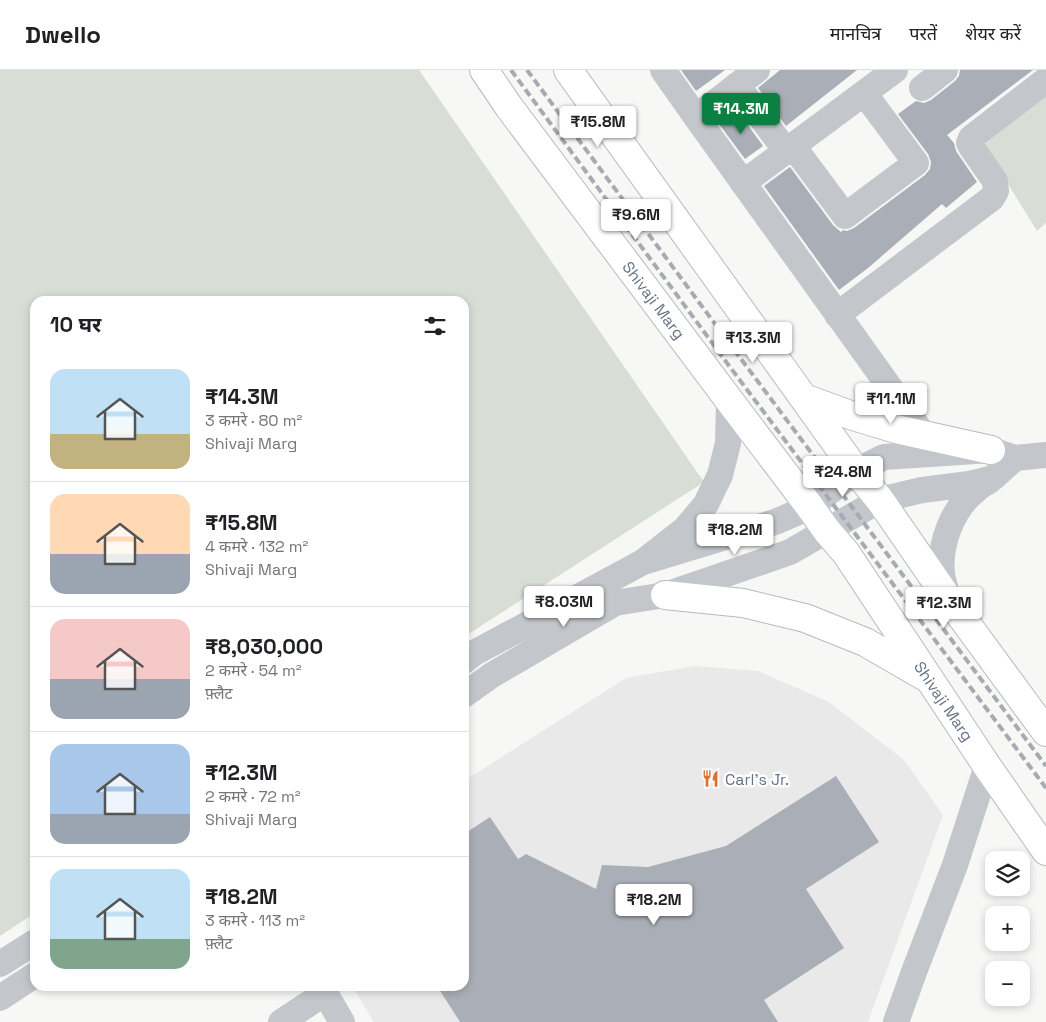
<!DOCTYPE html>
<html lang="hi">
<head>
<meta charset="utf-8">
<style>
	:root { --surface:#fff; --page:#f6f6f6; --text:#202124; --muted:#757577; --line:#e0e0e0; --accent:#0b8043 }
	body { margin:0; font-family:"Space Grotesk","Noto Sans Devanagari",sans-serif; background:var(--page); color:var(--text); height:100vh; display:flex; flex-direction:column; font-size:19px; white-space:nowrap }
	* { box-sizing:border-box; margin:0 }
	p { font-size:16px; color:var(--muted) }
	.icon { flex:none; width:28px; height:28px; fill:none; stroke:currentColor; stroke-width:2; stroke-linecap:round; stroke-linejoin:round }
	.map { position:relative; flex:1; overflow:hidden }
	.details { position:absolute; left:30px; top:226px; width:439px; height:695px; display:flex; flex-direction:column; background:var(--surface); border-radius:15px; box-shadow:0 2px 8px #0003 }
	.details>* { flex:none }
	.controls { position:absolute; left:985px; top:781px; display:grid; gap:10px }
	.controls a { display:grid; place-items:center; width:45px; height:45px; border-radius:10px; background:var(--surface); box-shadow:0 2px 8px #0003; font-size:25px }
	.price { position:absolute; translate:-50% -42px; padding:0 11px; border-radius:5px; background:#fff; color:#222; font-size:16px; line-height:32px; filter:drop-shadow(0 1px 2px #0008) }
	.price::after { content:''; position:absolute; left:50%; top:30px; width:15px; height:11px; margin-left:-8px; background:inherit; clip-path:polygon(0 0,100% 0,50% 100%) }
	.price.on { background:var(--accent); color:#fff }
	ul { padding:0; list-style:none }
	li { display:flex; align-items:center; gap:15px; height:125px; padding:0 20px }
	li+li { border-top:1px solid var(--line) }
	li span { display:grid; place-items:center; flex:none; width:140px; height:100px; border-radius:15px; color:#555 }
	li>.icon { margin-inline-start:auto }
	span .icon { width:60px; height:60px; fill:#fffc; stroke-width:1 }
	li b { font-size:21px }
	h2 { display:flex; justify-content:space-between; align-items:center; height:60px; padding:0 20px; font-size:21px }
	header { display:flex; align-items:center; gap:30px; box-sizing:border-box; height:70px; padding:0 25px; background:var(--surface); border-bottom:1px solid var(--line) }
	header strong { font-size:24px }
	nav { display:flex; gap:28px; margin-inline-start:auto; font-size:18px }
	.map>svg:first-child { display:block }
	.built { fill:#e8e9e8 }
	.green { fill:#d8ded6 }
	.building { fill:#aaafb7 }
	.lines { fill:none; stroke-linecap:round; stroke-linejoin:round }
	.major-casing { stroke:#b6babe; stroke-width:30 }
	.minor { stroke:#c3c6ca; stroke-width:26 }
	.major { stroke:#fff; stroke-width:28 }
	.rail { stroke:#a6aab1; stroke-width:4; stroke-dasharray:8 4; stroke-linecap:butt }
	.labels { text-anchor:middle; stroke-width:5; stroke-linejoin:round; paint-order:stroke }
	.street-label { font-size:16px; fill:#687485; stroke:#fff }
	.poi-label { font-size:16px; fill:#687485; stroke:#fff; text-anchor:start }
</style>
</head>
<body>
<header>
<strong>Dwello</strong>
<nav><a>मानचित्र</a><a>परतें</a><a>शेयर करें</a></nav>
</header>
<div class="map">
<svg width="1046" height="952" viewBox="0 0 1046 952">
	<rect width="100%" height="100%" fill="#f7f8f5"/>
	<path class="built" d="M695,596l63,5 71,31 75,58 39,55 -75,207h-494l-22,-36h112v-205l162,-103z"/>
	<path class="green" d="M0,0h419l285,412 -240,155v-336h-429v612l-35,23z
		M1046,23v130l-9,8 -53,-86z"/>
	<path class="building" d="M681,0h44l-29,21z
		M780,0h77l-71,56 -28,-38z
		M960,0h73l-86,65 7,8 2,8 21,31 -31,26 -4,-4 -74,64 -29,22 -75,-104 26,-19 43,58 8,7 2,-2 4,1 7,-3 71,-53 5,-6 1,-7 -3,-8 -30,-40 18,-13 8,2 7,-3 24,-19 4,-5z
		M737,40l26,36 -18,13 -26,-35z
		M836,706l43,66 -73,47 38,59 -80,52 14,22h-318l-23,-36h27v-152l26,-17 28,42 8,-5 70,35 6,-24 46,2 78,-21z"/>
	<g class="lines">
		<defs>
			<path id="major" d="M484,0l25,37 220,293 81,107 17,24 19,22 141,213 59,85
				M568,0l288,401 24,29 67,97 99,135
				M804,328l49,18 43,13 95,21
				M665,525l78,8 62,15 60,24 59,34"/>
		</defs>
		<use href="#major" class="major-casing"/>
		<path class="minor" d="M663,0l33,47 61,-47
			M737,15l49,66
			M922,18l23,-18
			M696,47l228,318
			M793,76l52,70 71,-53 -52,-70
			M743,113l152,-113
			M837,245l155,-117 4,-7 -1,-10 -23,-33 -3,-5 2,-5 75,-58
			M643,492l132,-40 35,-15 46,-36 28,-14 107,-7 24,8 31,-3
			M947,527c-1,-8 -4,-16 -5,-23 -3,-30 10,-65 34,-84 4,-4 8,-6 13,-9
			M464,591l10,-8 169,-91 42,-33 21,-25 14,-29 8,-32 1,-43
			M464,625l28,-20 123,-72 50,-8 125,-43 90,-52 42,-10 47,-6 24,-6 22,-20
			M0,894l35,-22
			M321,916l21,36
			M0,928l35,-23
			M281,952l44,-29
			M896,952l18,-50 41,-107 32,-99"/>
		<use href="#major" class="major"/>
		<path class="rail" d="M511,0l216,293 319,425
			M527,0l211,285 308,411"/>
	</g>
	<defs>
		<symbol id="restaurant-bare" viewBox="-9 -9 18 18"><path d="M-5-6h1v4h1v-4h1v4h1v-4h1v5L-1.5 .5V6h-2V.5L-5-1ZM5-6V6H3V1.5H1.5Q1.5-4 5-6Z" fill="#dd712f" stroke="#fff" stroke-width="2.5" paint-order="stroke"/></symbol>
	</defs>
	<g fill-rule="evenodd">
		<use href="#restaurant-bare" x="698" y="696" width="25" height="25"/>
	</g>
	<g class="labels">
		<g class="street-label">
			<text transform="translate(654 230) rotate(53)" y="6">Shivaji Marg</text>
			<text transform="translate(944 631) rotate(56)" y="6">Shivaji Marg</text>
		</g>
		<g class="poi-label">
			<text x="725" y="715">Carl's Jr.</text>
		</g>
	</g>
</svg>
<div class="controls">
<a><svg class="icon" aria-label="layers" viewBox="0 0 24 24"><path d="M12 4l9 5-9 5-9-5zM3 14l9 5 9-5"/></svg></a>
<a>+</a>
<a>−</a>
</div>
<b class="price on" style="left:741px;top:65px">₹14.3M</b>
<b class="price" style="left:598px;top:78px">₹15.8M</b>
<b class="price" style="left:636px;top:171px">₹9.6M</b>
<b class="price" style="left:753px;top:294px">₹13.3M</b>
<b class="price" style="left:891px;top:355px">₹11.1M</b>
<b class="price" style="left:843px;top:428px">₹24.8M</b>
<b class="price" style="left:735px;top:486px">₹18.2M</b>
<b class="price" style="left:564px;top:558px">₹8.03M</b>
<b class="price" style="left:944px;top:559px">₹12.3M</b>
<b class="price" style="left:654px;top:856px">₹18.2M</b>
<section class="details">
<h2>10 घर<svg class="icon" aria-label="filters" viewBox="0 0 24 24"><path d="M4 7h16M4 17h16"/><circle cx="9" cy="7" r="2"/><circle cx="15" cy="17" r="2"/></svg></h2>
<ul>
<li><span style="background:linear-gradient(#bfe0f5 65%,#c2b280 0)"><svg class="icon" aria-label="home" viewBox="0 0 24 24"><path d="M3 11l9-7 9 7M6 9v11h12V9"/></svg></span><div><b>₹14.3M</b><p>3 कमरे · 80 m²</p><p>Shivaji Marg</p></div></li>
<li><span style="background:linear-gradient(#ffd9b3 60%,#9aa5b1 0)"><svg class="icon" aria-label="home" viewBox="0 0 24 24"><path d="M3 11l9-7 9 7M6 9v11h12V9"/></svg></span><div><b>₹15.8M</b><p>4 कमरे · 132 m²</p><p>Shivaji Marg</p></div></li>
<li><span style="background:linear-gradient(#f6c9c9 60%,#9aa5b1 0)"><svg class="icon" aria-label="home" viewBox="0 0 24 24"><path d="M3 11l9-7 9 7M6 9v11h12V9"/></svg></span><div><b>₹8,030,000</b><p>2 कमरे · 54 m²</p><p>फ़्लैट</p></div></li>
<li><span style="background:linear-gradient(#a9c7e8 70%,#9aa5b1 0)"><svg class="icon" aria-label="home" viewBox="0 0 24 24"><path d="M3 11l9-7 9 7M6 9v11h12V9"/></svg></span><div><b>₹12.3M</b><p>2 कमरे · 72 m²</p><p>Shivaji Marg</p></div></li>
<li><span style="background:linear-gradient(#bfe0f5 70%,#7fa58c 0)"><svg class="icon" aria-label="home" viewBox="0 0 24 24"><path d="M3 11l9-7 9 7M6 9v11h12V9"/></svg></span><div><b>₹18.2M</b><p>3 कमरे · 113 m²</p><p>फ़्लैट</p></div></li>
</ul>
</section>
</div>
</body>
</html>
